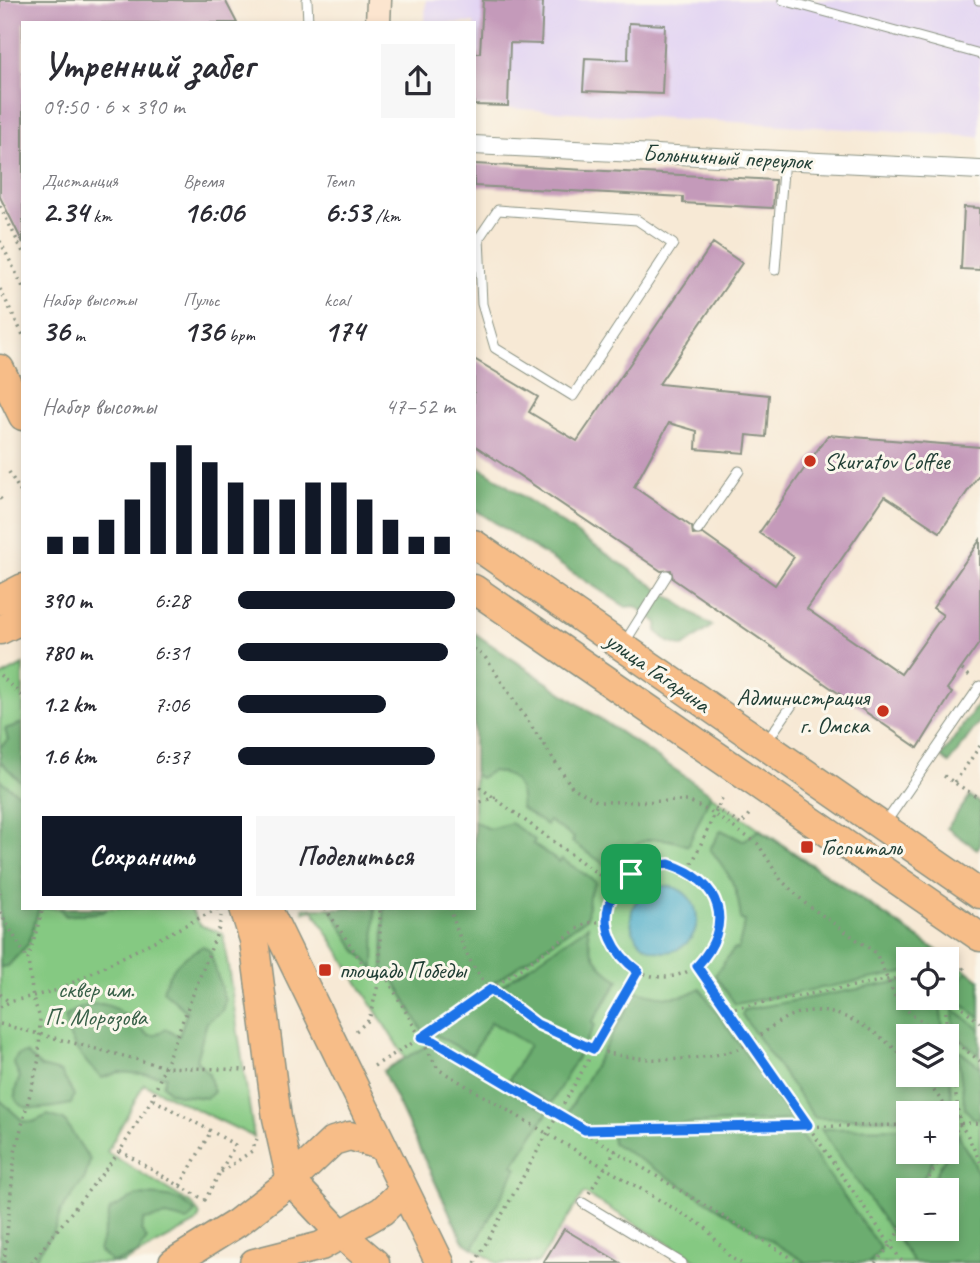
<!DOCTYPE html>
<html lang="ru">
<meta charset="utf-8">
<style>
body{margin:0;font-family:Caveat,sans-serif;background:#f7f7f7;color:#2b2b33;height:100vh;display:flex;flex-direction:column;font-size:26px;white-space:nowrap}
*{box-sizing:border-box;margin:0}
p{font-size:23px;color:#7c7c81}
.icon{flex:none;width:38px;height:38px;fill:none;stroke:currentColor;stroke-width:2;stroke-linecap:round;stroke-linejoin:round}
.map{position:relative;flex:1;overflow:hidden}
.drawer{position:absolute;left:21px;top:21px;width:455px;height:889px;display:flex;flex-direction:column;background:#fff;border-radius:0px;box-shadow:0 4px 10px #0003}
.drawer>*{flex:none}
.tools{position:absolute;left:896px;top:947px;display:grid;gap:14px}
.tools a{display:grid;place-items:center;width:63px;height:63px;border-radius:0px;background:#fff;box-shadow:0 4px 10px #0003;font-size:35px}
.pin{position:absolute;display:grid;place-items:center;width:60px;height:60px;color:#fff;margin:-30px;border-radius:14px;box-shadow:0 4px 10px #0006}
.round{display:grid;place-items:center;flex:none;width:74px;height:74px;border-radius:0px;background:#f7f7f7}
.headline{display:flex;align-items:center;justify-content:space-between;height:119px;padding:0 21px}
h1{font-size:38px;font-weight:800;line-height:52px}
.metrics{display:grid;grid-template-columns:repeat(3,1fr);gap:10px;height:119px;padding:7px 21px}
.metrics div{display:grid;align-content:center}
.metrics b{font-size:30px;font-weight:800}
.metrics small{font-size:19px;font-weight:400}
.metrics p{font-size:19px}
.chart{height:196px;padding:14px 21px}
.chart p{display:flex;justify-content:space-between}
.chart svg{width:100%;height:126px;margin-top:7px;stroke:#111827;stroke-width:6}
.button{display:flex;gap:14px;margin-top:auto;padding:14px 21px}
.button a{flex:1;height:80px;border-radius:0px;background:#111827;color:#fff;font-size:28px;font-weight:800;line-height:80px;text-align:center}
.button a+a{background:#f7f7f7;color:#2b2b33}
ul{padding:0 21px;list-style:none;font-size:23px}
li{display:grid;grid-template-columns:112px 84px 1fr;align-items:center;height:52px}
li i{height:18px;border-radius:9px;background:#111827}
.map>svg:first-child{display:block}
.built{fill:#e2d4f3}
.green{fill:#85c982;stroke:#52835b;stroke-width:2;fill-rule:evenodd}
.forest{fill:#6cad70;stroke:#467552;stroke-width:2}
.water{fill:#49abc8;stroke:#34747e;stroke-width:2}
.building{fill:#c49aba}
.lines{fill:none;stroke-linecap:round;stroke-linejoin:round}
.service-casing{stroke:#8b9384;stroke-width:11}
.minor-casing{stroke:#8b9384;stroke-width:20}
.secondary-casing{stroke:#8b9384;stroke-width:27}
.primary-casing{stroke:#8b9384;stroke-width:31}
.path{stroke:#8b9384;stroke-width:3.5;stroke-dasharray:2 5;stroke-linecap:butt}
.service{stroke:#fff;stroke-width:9}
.minor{stroke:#fff;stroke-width:18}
.secondary{stroke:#fce5cf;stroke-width:24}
.primary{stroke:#f7bd88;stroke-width:28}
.route-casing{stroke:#fff;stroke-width:14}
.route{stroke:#1a73e8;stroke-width:9}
.poi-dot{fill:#c8321e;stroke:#fbf7ec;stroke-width:2.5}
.labels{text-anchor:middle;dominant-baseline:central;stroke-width:6;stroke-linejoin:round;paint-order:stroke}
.street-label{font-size:24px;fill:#1f3d34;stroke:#fbf7ec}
.poi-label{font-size:24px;fill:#1f3d34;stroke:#fbf7ec;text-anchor:start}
.park-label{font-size:24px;fill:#386048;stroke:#fbf7ec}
</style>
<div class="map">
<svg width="980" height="1263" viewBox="0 0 980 1263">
<rect width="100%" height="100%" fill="#fbf7ec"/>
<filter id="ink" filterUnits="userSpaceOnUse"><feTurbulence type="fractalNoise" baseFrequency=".0143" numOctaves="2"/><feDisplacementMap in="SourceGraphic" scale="14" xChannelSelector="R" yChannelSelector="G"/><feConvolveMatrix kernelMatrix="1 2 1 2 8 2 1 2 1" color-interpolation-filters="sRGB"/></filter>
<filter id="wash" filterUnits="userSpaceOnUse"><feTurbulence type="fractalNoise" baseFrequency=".00686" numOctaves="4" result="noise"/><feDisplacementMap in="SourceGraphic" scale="28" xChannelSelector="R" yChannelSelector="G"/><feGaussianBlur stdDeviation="1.57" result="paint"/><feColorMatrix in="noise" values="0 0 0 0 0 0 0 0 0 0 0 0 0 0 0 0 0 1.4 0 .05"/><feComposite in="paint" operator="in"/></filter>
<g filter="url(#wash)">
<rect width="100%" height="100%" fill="#f7e9d5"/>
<polygon class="built" points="426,0 980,0 980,137 474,106 474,23 425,23"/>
<g class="green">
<path d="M474,633L980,980V1263H701L584,1193L538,1263H497L463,1241L383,1071L405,1058L313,910L304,912L303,908H474ZM908,959H947V998H908ZM908,1036H947V1074H908ZM908,1113H947V1152H908ZM908,1190H947V1228H908Z"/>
<polygon points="23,665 23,908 190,908 200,925 223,934 254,1137 144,1084 107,1152 193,1205 200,1215 196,1223 123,1263 0,1263 0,677"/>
</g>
<g class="forest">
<polygon points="474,463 712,626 683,647 669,642 657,632 657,622 635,606 626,607 474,509"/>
<path d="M474,633L711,794L688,846C651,830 636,842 607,866L572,842L574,838L549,821L546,825L521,808C523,787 514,773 492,771L480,778L474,774Z"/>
<polygon points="980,701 980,721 949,763 941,757"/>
<polygon points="23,723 23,784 0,761 0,747 8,740 5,729"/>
<polygon points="0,780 23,797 23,908 39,908 28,944 8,966 0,967"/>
<polygon points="970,796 980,803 980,845 977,849 947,828"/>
<polygon points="474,821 489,829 511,823 535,840 533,844 559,862 562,859 596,882 589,896 587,918 423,1032 395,981 383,971 384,908 474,908"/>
<path d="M721,830L743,841L759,830L959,966L947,978V959H908V972L735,1004L715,975L734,949L738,950L745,921L741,920C738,886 730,875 710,849Z"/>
<polygon points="59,908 108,908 103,912 66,916"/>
<polygon points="330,908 375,908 374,969 356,950"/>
<path d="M588,926C587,951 598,968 619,980L592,1023L595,1025L551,1104L509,1080L529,1045L491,1022L472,1055L432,1033Z"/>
<path d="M203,946L210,951L225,1001L222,1011L207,1022L196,1060L209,1074L214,1092L207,1098L179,1095L169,1092L163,1085L166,1076L119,1072L102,1078C86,1064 65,1039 65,1017C102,990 119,1009 148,1035H156L165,1029L179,1036L187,1012L163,991C169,966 182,958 203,946Z"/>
<path d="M967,971L980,980V1018C959,1003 949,995 967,971Z"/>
<polygon points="908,980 908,998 939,998 944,1036 908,1036 908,1074 947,1074 947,1056 953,1110 947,1116 947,1113 908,1113 908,1119 815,1118 742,1015 744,1010"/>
<path d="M700,988L792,1120L590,1127L567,1114L637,991C661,997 678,1002 700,988Z"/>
<path d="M954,1010L980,1029V1056C962,1042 950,1034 954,1010Z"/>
<polygon points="430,1044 548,1112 513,1165 517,1168 473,1248 463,1241 383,1071"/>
<polygon points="957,1049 980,1067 980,1118 973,1118 965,1108"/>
<path d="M26,1053L41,1067L61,1072L74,1095L71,1104C47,1109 0,1119 20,1077L13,1062L18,1055Z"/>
<polygon points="0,1100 23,1121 33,1122 48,1115 64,1120 90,1160 85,1178 61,1211 55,1229 32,1263 0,1263"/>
<polygon points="908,1128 908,1152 937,1152 917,1190 908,1190 908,1205 893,1234 821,1129"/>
<polygon points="797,1130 881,1249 869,1263 807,1263 613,1143 612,1136 618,1132"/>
<path d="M959,1133C962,1149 974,1157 978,1173C980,1200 980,1233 980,1262L914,1263L899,1241L908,1224V1228H947V1190H927Z"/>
<path d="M137,1195C159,1196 179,1194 195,1212L188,1221L166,1216L144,1220L141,1230L147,1239L137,1254L113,1263L99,1251L110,1210Z"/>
</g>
<circle class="water" cx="664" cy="919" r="33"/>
<g id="blocks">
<g class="building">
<polygon points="0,0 225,0 237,23 23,23 23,243 0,197"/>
<polygon points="483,0 543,2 541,44 510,43 508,106 474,105 474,53 480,53"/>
<polygon points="629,23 665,25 662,94 583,91 585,58 628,60"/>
<polygon points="474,164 775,180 773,208 683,203 683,197 474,186"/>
<polygon points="964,207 980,208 980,270 961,269"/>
<polygon points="713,243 742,263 659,384 769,395 766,437 747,435 745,453 696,449 697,431 669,423 634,487 692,527 693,535 703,534 775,585 794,557 759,533 828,435 980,447 980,473 940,532 885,496 807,609 901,674 943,615 933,608 980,540 980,642 947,689 952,693 918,748 673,579 671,570 661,571 474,445 474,359 538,397 529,412 577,441"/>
<polygon points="564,1229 621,1263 543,1263"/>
</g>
</g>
</g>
<g filter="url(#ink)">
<use href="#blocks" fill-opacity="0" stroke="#8b9384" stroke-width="2"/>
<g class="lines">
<defs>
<g id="service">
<polyline points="307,0 308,23"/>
<polyline points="783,0 980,54"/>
<polyline points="979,0 980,0"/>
<polyline points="474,238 479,238 498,210 637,220 673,244 573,396 495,348 482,304 479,238"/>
<polyline points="775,270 784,159"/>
<polyline points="698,530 739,471"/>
<polyline points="625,642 667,575"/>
<polyline points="767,741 792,705"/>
<polyline points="884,825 980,686"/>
<polyline points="583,1203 682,1263"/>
</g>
<polyline id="minor" points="474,145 980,170"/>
<polyline id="secondary" points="378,23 379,0"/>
<g id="primary">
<polyline points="0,369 23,416"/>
<polyline points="474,544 980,894"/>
<polyline points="474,589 980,937"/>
<polyline points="0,600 23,588"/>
<polyline points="0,630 23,619"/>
<polyline points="244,908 254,940 277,1118 291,1181 341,1234 375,1263"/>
<polyline points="267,908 440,1263"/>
<polyline points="173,1263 237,1223 291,1181 333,1141 350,1136 382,1146"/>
<polyline points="254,1263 321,1246 382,1211 403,1191"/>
</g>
</defs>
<use href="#service" class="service-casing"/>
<use href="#minor" class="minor-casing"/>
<use href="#secondary" class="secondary-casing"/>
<use href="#primary" class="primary-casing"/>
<g class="path">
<polyline points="0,206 23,252"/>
<polyline points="0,241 23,287"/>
<polyline points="0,289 23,335"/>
<polyline points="9,472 23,496"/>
<polyline points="0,498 2,501"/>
<polyline points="474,649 485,657 572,787 598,802 689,801 712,813 758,844 781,880 806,904 876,953 896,999 912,1015 947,1036"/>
<polyline points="962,670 971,677"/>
<polyline points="0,675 23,697"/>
<polyline points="944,776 980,799"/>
<polyline points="955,782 980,746"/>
<polyline points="474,783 617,888"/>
<polyline points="474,804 496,797"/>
<polyline points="715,808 741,825 750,813"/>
<circle cx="663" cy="921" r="56"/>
<polyline points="689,870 724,794"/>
<polyline points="0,893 0,894"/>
<polyline points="325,908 365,967 388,980 438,1069 705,1227 731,1258 741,1263"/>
<path d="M450,908C457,930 464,953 477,972C531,1048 645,1075 732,1051C765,1041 776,1010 817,1011C852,1012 884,1038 908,1061"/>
<polyline points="0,912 28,960"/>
<polyline points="697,966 903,1263"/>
<polyline points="947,992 967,964"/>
<polyline points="0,994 9,1002"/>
<polyline points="947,994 980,1023"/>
<polyline points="946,998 946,1028 960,1124 947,1147"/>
<polyline points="0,1007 9,1002 58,990 219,908"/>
<polyline points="728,1009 908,976"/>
<polyline points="0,1024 166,1067 248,1070"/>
<polyline points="356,1031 369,1020 380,977 380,908"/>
<polyline points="421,1038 434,1041 800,1263"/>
<polyline points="951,1039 980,1061"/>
<polyline points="374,1066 421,1038 586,923 606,921"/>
<polyline points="921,1074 967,1134 980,1162"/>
<polyline points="947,1124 980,1123"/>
<polyline points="587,1130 908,1125"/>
<polyline points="120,1151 180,1186 211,1131 152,1099"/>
<polyline points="221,1172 252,1151 257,1139"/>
<polyline points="180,1186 205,1200 235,1145 211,1131"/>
<polyline points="922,1190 944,1152"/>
<polyline points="589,1193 616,1150"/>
<polyline points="4,1263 15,1152 39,1059 40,1018 33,998 28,960 43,908"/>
<polyline points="31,1263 120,1151 152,1099 219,928 221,916"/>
<polyline points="475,1263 638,971"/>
<polyline points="875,1263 891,1245 908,1214"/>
</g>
<use href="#service" class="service"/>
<use href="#minor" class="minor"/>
<use href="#secondary" class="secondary"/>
<use href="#primary" class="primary"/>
</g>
</g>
<g class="lines" filter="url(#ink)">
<defs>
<path id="route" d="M669,864C722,881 735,925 697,966L808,1125L585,1130L434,1041L421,1038L491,989L537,1024L593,1049L638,971C585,933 603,868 669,864Z"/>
</defs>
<use href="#route" class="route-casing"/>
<use href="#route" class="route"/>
</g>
<g class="poi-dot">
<circle cx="810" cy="461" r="7"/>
<circle cx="883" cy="711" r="7"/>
<rect x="800" y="840" width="14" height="14" rx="3.5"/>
<rect x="318" y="963" width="14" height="14" rx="3.5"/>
</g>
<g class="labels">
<g class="street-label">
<text transform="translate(727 157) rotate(3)">Больничный переулок</text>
<text transform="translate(658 672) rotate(35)">улица Гагарина</text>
</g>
<g class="poi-label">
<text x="824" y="461">Skuratov Coffee</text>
<text x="869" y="697" text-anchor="end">Администрация<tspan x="869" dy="28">г. Омска</tspan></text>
<text x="821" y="847">Госпиталь</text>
<text x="339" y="970">площадь Победы</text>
</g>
<g class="park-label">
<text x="96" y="989">сквер им.<tspan x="96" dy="28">П. Морозова</tspan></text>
</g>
</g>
</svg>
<div class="tools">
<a><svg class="icon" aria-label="locate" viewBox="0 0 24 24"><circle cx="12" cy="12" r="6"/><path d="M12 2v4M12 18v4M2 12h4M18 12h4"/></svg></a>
<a><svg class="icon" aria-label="layers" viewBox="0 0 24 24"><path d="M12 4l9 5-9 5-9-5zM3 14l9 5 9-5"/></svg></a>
<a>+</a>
<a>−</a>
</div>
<div class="pin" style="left:631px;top:874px;background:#1e9e55"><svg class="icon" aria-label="arrive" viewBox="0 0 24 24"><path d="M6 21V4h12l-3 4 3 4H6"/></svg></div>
<section class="drawer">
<div class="headline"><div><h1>Утренний забег</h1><p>09:50 · 6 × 390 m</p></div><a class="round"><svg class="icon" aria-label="share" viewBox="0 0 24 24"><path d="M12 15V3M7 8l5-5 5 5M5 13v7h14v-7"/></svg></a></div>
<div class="metrics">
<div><p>Дистанция</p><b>2.34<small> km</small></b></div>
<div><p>Время</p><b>16:06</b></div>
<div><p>Темп</p><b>6:53<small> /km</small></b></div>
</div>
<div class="metrics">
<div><p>Набор высоты</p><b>36<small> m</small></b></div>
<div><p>Пульс</p><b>136<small> bpm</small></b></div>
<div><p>kcal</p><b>174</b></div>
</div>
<div class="chart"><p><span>Набор высоты</span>47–52 m</p>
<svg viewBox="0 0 160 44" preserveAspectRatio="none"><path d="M5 44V38M15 44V38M25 44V32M35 44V25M45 44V12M55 44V6M65 44V12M75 44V19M85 44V25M95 44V25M105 44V19M115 44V19M125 44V25M135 44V32M145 44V38M155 44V38"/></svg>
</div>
<ul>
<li><b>390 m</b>6:28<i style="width:100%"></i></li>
<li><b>780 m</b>6:31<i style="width:97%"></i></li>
<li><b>1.2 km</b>7:06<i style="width:68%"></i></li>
<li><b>1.6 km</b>6:37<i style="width:91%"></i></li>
</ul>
<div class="button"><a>Сохранить</a><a>Поделиться</a></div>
</section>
</div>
